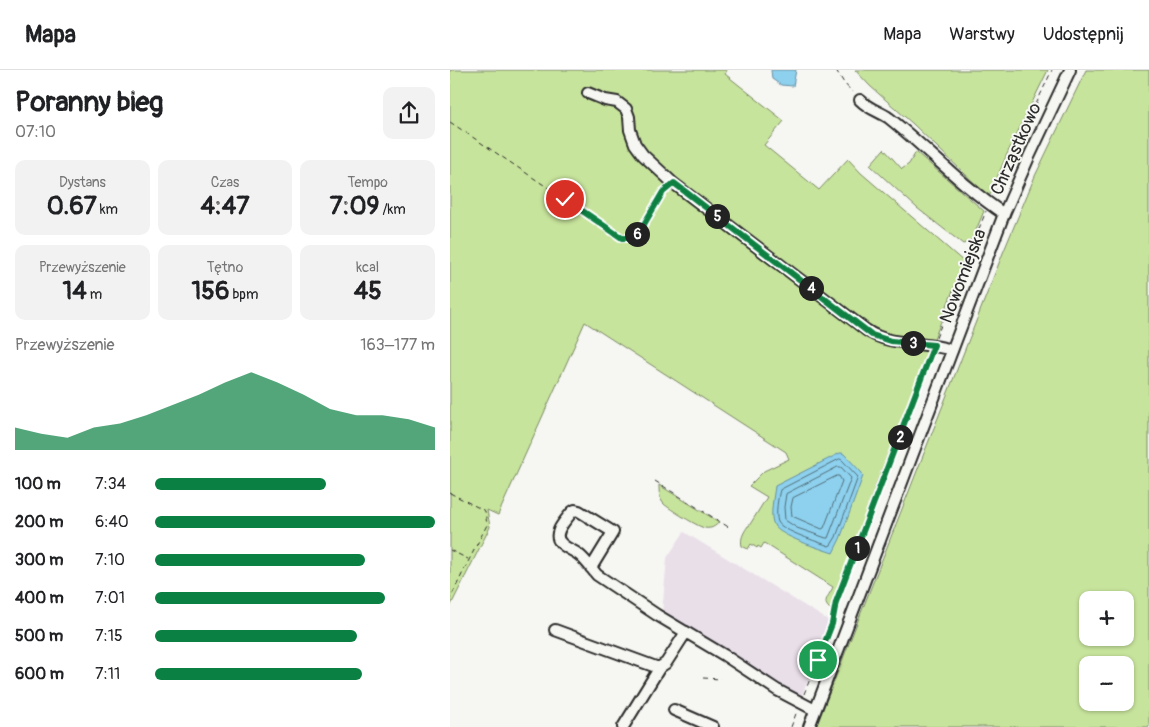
<!DOCTYPE html>
<html lang="pl">
<meta charset="utf-8">
<style>
body{margin:0;font-family:Pangolin,sans-serif;background:#f2f2f2;color:#202124;height:100vh;display:flex;flex-direction:column;font-size:19px;white-space:nowrap}
*{box-sizing:border-box;margin:0}
p{font-size:16px;color:#757577}
.icon{flex:none;width:28px;height:28px;fill:none;stroke:currentColor;stroke-width:2;stroke-linecap:round;stroke-linejoin:round}
.map{position:relative;flex:1;overflow:hidden}
.details{display:flex;flex-direction:column;background:#fff;width:450px}
.details>*{flex:none}
.fabs{position:absolute;left:629px;top:521px;display:grid;gap:10px}
.fabs a{display:grid;place-items:center;width:55px;height:55px;border-radius:10px;background:#fff;box-shadow:0 1px 4px #0004;font-size:25px}
.pin{position:absolute;display:grid;place-items:center;width:42px;height:42px;color:#fff;margin:-21px;border:2px solid #fff;border-radius:50%;box-shadow:0 1px 5px #0007}
.km{position:absolute;width:25px;height:25px;margin:-12px;border-radius:50%;background:#222;color:#fff;font-size:14px;line-height:25px;text-align:center}
.round{display:grid;place-items:center;flex:none;width:52px;height:52px;border-radius:10px;background:#f2f2f2}
.overview{display:flex;align-items:center;justify-content:space-between;height:85px;padding:0 15px}
h1{font-size:28px;font-weight:700;line-height:38px}
.stats{display:grid;grid-template-columns:repeat(3,1fr);gap:8px;height:85px;padding:5px 15px}
.stats div{display:grid;align-content:center;border-radius:10px;background:#f2f2f2;text-align:center}
.stats b{font-size:25px;font-weight:700}
.stats small{font-size:14px;font-weight:400}
.stats p{font-size:14px}
.chart{height:140px;padding:10px 15px}
.chart p{display:flex;justify-content:space-between}
.chart svg{width:100%;height:90px;margin-top:5px;fill:#0b8043;opacity:.7}
ul{padding:0 15px;list-style:none;font-size:16px}
li{display:grid;grid-template-columns:80px 60px 1fr;align-items:center;height:38px}
li i{height:12px;border-radius:6px;background:#0b8043}
header{display:flex;align-items:center;gap:30px;box-sizing:border-box;height:70px;padding:0 25px;background:#fff;border-bottom:1px solid #e0e0e0}
header strong{font-size:24px}
nav{display:flex;gap:28px;margin-inline-start:auto;font-size:18px}
main{display:flex;flex:1;min-height:0}
.map>svg:first-child{display:block}
.built{fill:#e9dfe9}
.green{fill:#c7e49c;stroke:#798864;fill-rule:evenodd}
.water{fill:#8dd1ee;stroke:#668fa0}
.lines{fill:none;stroke-linecap:round;stroke-linejoin:round}
.shore{stroke:#526d79;stroke-width:1}
.minor-casing{stroke:#2b2b2b;stroke-width:14}
.path{stroke:#2b2b2b;stroke-width:1;stroke-dasharray:5 4;stroke-linecap:butt}
.minor{stroke:#f6f6f2;stroke-width:10}
.route-casing{stroke:#fff;stroke-width:10}
.route{stroke:#0b8043;stroke-width:6}
.labels{text-anchor:middle;dominant-baseline:central;stroke-width:4;stroke-linejoin:round;paint-order:stroke}
.street-label{font-size:18px;fill:#2b2b2b;stroke:#f6f6f2}
</style>
<header>
<strong>Mapa</strong>
<nav><a>Mapa</a><a>Warstwy</a><a>Udostępnij</a></nav>
</header>
<main>
<section class="details">
<div class="overview"><div><h1>Poranny bieg</h1><p>07:10</p></div><a class="round"><svg class="icon" aria-label="share" viewBox="0 0 24 24"><path d="M12 15V3M7 8l5-5 5 5M5 13v7h14v-7"/></svg></a></div>
<div class="stats">
<div><p>Dystans</p><b>0.67<small> km</small></b></div>
<div><p>Czas</p><b>4:47</b></div>
<div><p>Tempo</p><b>7:09<small> /km</small></b></div>
</div>
<div class="stats">
<div><p>Przewyższenie</p><b>14<small> m</small></b></div>
<div><p>Tętno</p><b>156<small> bpm</small></b></div>
<div><p>kcal</p><b>45</b></div>
</div>
<div class="chart"><p><span>Przewyższenie</span>163–177 m</p>
<svg viewBox="0 0 160 44" preserveAspectRatio="none"><path d="M0 44V33L10 36L20 38L30 33L40 31L50 27L60 22L70 17L80 11L90 6L100 11L110 17L120 24L130 27L140 27L150 29L160 33V44z"/></svg>
</div>
<ul>
<li><b>100 m</b>7:34<i style="width:61%"></i></li>
<li><b>200 m</b>6:40<i style="width:100%"></i></li>
<li><b>300 m</b>7:10<i style="width:75%"></i></li>
<li><b>400 m</b>7:01<i style="width:82%"></i></li>
<li><b>500 m</b>7:15<i style="width:72%"></i></li>
<li><b>600 m</b>7:11<i style="width:74%"></i></li>
</ul>
</section>
<div class="map">
<svg width="699" height="657" viewBox="0 0 699 657">
<rect width="100%" height="100%" fill="#f6f6f2"/>
<filter id="ink" filterUnits="userSpaceOnUse"><feTurbulence type="fractalNoise" baseFrequency=".02" numOctaves="2"/><feDisplacementMap in="SourceGraphic" scale="10" xChannelSelector="R" yChannelSelector="G"/><feConvolveMatrix kernelMatrix="1 2 1 2 8 2 1 2 1" color-interpolation-filters="sRGB"/></filter>
<g filter="url(#ink)">
<polygon class="built" points="234,462 381,552 350,630 212,544 217,488"/>
<g class="green">
<path d="M0,0H277L275,4L334,51L314,75L369,120L398,89L411,103L514,192L459,334L426,415L383,541C370,533 378,528 383,517L314,473L311,478L308,476L307,478L301,474L298,479L292,476C290,468 294,462 298,456H299L317,427L299,416L314,401L339,389L336,382L135,252L48,445L37,440L40,457L0,537Z"/>
<polygon points="405,0 598,0 557,84 539,127 463,54 420,16"/>
<path d="M636,0H699V657H366L553,183L585,106ZM638,530H675V568H638ZM638,595H675V632H638Z"/>
<polygon points="434,79 452,99 459,94 466,82 534,141 522,170 513,174 467,138 420,95"/>
<path d="M209,415L269,452C265,457 261,459 255,458C250,458 218,438 214,434C209,429 209,421 209,415Z"/>
</g>
<g class="water">
<polygon points="321,0 346,0 343,16 331,15 322,9"/>
<path d="M390,383H392L394,384L412,403L413,406L390,469L383,483C371,479 329,466 324,455C319,446 324,426 325,416Z"/>
</g>
<g class="lines">
<g class="shore">
<path d="M390,389L392,390L408,407L386,467L381,475L379,476C369,472 332,461 328,452C325,444 328,427 330,420Z"/>
<polygon points="388,397 391,397 401,408 378,468 376,468 347,458 335,450 334,437 336,424"/>
<polygon points="387,406 389,406 392,411 374,458 372,459 342,446 341,437 343,428"/>
</g>
<defs>
<g id="minor">
<path d="M138,23L155,30L167,32L176,39L179,47L180,60L185,74L193,85L223,113L416,260C440,277 474,271 502,280"/>
<path d="M410,30C420,40 429,41 439,48C478,79 512,116 554,144"/>
<path d="M141,498L163,462L129,441L125,440L122,442C116,450 101,464 111,473C115,478 123,480 128,484C135,489 141,498 147,505L207,545L274,585L327,620L365,640"/>
<polyline points="105,560 206,597 210,597 216,593 236,562"/>
<polyline points="224,640 263,657"/>
<polyline points="173,657 210,597"/>
<polyline points="359,657 554,144 579,87 620,0"/>
</g>
</defs>
<use href="#minor" class="minor-casing"/>
<g class="path">
<polyline points="386,0 394,13 403,23"/>
<polyline points="0,52 173,168 182,168 190,161 213,121 215,120"/>
<polyline points="544,124 602,0"/>
<polyline points="486,268 536,141"/>
<polyline points="205,411 280,458"/>
<polyline points="0,423 35,441 37,455 19,490 0,529"/>
<polyline points="0,480 18,489"/>
<polyline points="253,608 271,609"/>
<polyline points="354,624 382,554 387,532 480,286"/>
<polyline points="341,657 347,641"/>
</g>
<use href="#minor" class="minor"/>
</g>
</g>
<g class="lines" filter="url(#ink)">
<defs>
<polyline id="route" points="115,129 172,168 182,168 190,161 213,122 224,113 422,265 441,271 484,275 386,532 382,554 368,590"/>
</defs>
<use href="#route" class="route-casing"/>
<use href="#route" class="route"/>
</g>
<g class="labels">
<g class="street-label">
<text transform="translate(566 79) rotate(-66)">Chrząstkowo</text>
<text transform="translate(513 206) rotate(-69)">Nowomiejska</text>
</g>
</g>
</svg>
<div class="fabs">
<a>+</a>
<a>−</a>
</div>
<div class="pin" style="left:368px;top:590px;background:#1e9e55"><svg class="icon" aria-label="arrive" viewBox="0 0 24 24"><path d="M6 21V4h12l-3 4 3 4H6"/></svg></div>
<div class="pin" style="left:115px;top:129px;background:#d93025"><svg class="icon" aria-label="check" viewBox="0 0 24 24"><path d="M5 12l5 5 9-10"/></svg></div>
<b class="km" style="left:407px;top:478px">1</b>
<b class="km" style="left:450px;top:367px">2</b>
<b class="km" style="left:463px;top:273px">3</b>
<b class="km" style="left:361px;top:218px">4</b>
<b class="km" style="left:267px;top:146px">5</b>
<b class="km" style="left:187px;top:164px">6</b>
</div>
</main>
